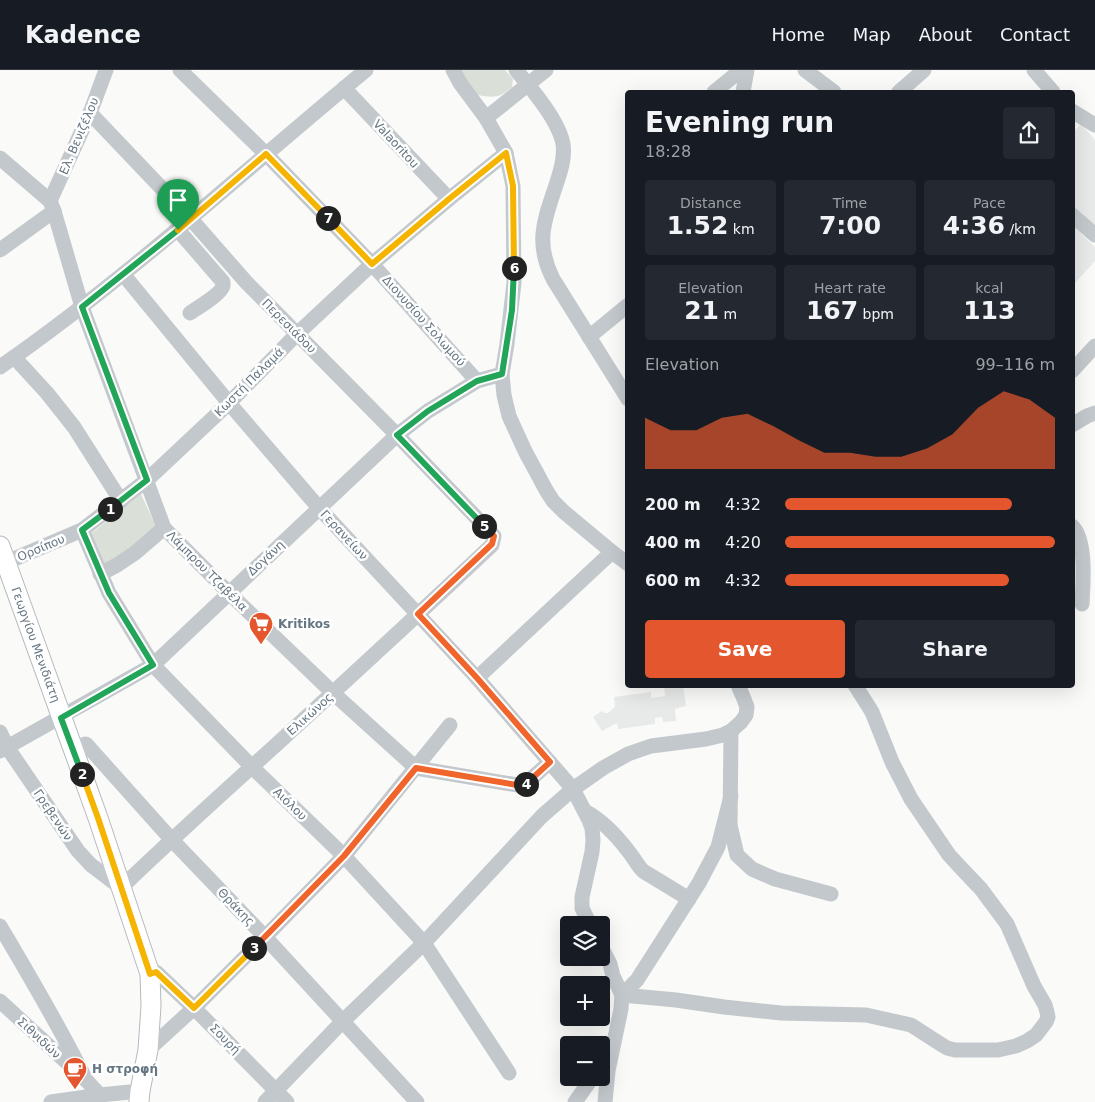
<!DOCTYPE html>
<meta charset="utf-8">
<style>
body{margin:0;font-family:"DejaVu Sans",sans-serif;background:#242831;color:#f1f3f6;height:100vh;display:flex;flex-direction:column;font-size:19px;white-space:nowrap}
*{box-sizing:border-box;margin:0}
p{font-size:16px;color:#9ea1a6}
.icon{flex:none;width:28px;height:28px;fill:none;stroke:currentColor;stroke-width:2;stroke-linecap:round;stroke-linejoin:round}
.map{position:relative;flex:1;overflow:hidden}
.side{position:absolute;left:625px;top:20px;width:450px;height:598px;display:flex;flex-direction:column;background:#171b24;border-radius:5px;box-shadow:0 5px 20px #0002}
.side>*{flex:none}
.fabs{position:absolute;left:560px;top:846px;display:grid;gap:10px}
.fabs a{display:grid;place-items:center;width:50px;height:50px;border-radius:5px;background:#171b24;box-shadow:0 5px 20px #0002;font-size:25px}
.pin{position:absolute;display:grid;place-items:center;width:42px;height:42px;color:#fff;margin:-51px -21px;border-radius:50% 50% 50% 0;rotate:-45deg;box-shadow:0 0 5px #0007}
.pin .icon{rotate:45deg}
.km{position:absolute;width:25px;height:25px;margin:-12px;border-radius:50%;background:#222;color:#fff;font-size:14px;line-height:25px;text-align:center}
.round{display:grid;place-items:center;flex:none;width:52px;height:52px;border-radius:5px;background:#242831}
.overview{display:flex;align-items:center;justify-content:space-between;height:85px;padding:0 20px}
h1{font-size:28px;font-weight:700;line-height:38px}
.figures{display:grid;grid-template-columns:repeat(3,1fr);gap:8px;height:85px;padding:5px 20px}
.figures div{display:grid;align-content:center;border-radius:5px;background:#242831;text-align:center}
.figures b{font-size:25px;font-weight:700}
.figures small{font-size:14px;font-weight:400}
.figures p{font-size:14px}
.chart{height:140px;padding:10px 20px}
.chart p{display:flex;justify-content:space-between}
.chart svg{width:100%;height:90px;margin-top:5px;fill:#e4572e;opacity:.7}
.primary-button{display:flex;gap:10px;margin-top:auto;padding:10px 20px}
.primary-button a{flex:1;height:58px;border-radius:5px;background:#e4572e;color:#fff;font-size:20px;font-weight:700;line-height:58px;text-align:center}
.primary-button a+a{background:#242831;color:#f1f3f6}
ul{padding:0 20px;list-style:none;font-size:16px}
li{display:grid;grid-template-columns:80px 60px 1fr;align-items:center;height:38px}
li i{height:12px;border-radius:6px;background:#e4572e}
header{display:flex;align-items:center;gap:30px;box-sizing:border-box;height:70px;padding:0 25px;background:#171b24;border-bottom:1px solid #363941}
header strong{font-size:24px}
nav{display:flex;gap:28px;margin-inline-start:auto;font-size:18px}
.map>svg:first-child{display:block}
.built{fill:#e8e9e9}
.green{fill:#dadfd7}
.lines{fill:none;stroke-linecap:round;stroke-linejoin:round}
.major-casing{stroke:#b5babe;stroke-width:21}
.minor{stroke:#c3c8cc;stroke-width:15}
.major{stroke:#fff;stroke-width:19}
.split-1-casing{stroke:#fff;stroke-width:10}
.split-2-casing{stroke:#fff;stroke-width:10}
.split-3-casing{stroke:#fff;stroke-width:10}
.split-4-casing{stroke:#fff;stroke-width:10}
.split-5-casing{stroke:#fff;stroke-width:10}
.split-6-casing{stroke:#fff;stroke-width:10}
.split-7-casing{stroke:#fff;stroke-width:10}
.split-8-casing{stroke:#fff;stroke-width:10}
.split-1{stroke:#22a559;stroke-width:6}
.split-2{stroke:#22a559;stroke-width:6}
.split-3{stroke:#f5b400;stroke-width:6}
.split-4{stroke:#f0652b;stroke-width:6}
.split-5{stroke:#f0652b;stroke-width:6}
.split-6{stroke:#22a559;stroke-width:6}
.split-7{stroke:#f5b400;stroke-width:6}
.split-8{stroke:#f5b400;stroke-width:6}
.labels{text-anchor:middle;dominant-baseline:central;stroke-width:5;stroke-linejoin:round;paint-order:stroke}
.street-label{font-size:12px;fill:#657683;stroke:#fff}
.poi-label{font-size:12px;font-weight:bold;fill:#657683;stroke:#fff;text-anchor:start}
</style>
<header>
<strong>Kadence</strong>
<nav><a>Home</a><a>Map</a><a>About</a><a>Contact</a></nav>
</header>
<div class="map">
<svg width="1095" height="1032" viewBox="0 0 1095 1032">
<rect width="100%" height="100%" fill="#fafaf8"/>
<g class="built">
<polygon points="1081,54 1095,70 1095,160 1073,139 1072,64"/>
<polygon points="1073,156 1095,177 1095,191 1073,215"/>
<polygon points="664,615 683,615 686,636 675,639 676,651 663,652 662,647 655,648 655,654 618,659 617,653 602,661 593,647 602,641 605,643 608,643 615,637 614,627 651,622 651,628 665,626"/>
</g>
<g class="green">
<path d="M458,0H505L513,9L512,17C500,28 493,28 478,25Z"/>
<polygon points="141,424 156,457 132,478 101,496 89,465"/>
</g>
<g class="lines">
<defs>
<g id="major">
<path id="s1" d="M0,476L98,748L150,904L151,936L148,980L140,1021L139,1032"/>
</g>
</defs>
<use href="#major" class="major-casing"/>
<g class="minor">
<polyline points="180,0 266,84 372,194 477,311"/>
<polyline points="453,0 460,13 486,48 506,83 513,116 514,213 507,274 502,304 504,325 509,346 525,381 546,420 553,431 564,442 612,482 628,494"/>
<path d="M516,0C531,18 559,51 563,74C565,87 561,100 557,112C545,149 534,171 553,209L628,329"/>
<polyline points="805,0 834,22"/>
<polyline points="1034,0 1053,22"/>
<polyline points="344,18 449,129"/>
<polyline points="714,22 741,0"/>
<polyline points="743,22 747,0"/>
<polyline points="899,22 924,0"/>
<polyline points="1072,41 1095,55"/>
<polyline points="486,48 546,0"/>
<polyline points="0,88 50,131 54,141 82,237 164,458 229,523 333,623 416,698"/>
<polyline points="50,131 90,43 106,0"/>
<polyline points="1072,145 1095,165"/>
<path d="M178,160L223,212C223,213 223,214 223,216C221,224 197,238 190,243"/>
<polyline points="0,180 54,141"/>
<polyline points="123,204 229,333 319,438 477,608 573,719 589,750 592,758 593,770 592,782 582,827 582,838 590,855"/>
<polyline points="589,267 628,235"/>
<polyline points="14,287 47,323 74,357 121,431"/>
<path d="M0,297C129,207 245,100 366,0"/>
<polyline points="1072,301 1095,276"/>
<polyline points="1072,355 1087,346 1095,343"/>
<path d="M1072,456C1087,470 1083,515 1082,534"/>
<polyline points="82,460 109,523 153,595 252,697 344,786 424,873 509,1003"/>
<polyline points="0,495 82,460 147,410 229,333 297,264 372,194 449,129 506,83"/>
<polyline points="100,504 117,495 135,483 164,458"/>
<polyline points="477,608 612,482"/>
<polyline points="731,661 730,755 737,785 752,799 775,809 831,824"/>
<path d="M0,662L7,677L78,781L91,795L120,817L126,813C175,766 226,720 277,674C349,608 421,542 492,475L494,466L397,365L246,212L190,148L90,43"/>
<polyline points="73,678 86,674 171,769 265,867 417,1032"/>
<polyline points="0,681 153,595 397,365 428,341 477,311 502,304"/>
<polyline points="416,698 523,716 550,692"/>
<path d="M585,741C603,751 617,766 629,782C634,788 637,795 643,801L689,829"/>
<path d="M0,856C30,907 60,957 86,1010"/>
<polyline points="601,876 610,894 613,906 622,925 621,939 608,1001 605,1032"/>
<polyline points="150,904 156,902 194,938 287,1032"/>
<polyline points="622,925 676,930 724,937 781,943 866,945 911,955 939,973 947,978 955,980 998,980 1016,976 1027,971 1036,965 1046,952 1048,947 1047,942 1045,935 1034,916 1007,854 981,819 962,799 949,785 911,729 892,692 872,642 855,615"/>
<polyline points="622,925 637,910 699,813 718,777 731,726"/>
<polyline points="0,931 86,1010 100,1025"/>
<polyline points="148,980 194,938 265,867 344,786 450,655"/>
<polyline points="51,1032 100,1025 140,1021"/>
<polyline points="265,1032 342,952 424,873 542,746 573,719 603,698 628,684 651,676 706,669 723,665 731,661 741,652 746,645 747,637 744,629 738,615"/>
<polyline points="575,1032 592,1008"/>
</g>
<use href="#major" class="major"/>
</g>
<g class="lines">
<defs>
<polyline id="split-1" points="110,439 147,410 82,237 178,160"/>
<polyline id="split-2" points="82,704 61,648 153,595 109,523 82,460 110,439"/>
<polyline id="split-3" points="82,704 98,748 150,904 156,902 194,938 254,878"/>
<polyline id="split-4" points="254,878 344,786 416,698 523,716 526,714"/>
<polyline id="split-5" points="484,456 494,466 492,474 418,544 477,608 550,692 526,714"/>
<polyline id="split-6" points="484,456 397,365 428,341 477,311 502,304 512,240 514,198"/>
<polyline id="split-7" points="328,148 372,194 449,129 506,83 513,116 514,198"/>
<polyline id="split-8" points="178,160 266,84 328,148"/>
</defs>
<use href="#split-1" class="split-1-casing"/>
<use href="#split-2" class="split-2-casing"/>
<use href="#split-3" class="split-3-casing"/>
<use href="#split-4" class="split-4-casing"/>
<use href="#split-5" class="split-5-casing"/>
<use href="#split-6" class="split-6-casing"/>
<use href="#split-7" class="split-7-casing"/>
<use href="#split-8" class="split-8-casing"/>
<use href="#split-1" class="split-1"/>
<use href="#split-2" class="split-2"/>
<use href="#split-3" class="split-3"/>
<use href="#split-4" class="split-4"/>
<use href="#split-5" class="split-5"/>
<use href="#split-6" class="split-6"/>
<use href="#split-7" class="split-7"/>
<use href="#split-8" class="split-8"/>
</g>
<defs>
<symbol id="supermarket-pin" viewBox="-11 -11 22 30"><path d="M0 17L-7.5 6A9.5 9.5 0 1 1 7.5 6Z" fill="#e4572e" stroke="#fff"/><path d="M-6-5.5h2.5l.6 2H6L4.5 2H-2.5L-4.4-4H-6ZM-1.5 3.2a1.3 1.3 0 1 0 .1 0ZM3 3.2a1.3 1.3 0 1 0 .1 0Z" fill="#fff"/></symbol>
<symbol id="cafe-pin" viewBox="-11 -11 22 30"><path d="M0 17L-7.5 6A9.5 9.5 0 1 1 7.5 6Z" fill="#e4572e" stroke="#fff"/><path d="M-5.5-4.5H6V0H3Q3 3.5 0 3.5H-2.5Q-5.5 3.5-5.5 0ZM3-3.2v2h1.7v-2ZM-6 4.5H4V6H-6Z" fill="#fff"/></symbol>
</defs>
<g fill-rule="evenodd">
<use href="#supermarket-pin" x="247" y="540" width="28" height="38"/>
<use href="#cafe-pin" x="61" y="985" width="28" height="38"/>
</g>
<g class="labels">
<g class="street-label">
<text transform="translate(79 66) rotate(-67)">Ελ. Βενιζέλου</text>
<text transform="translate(396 74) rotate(47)">Valaoritou</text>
<text transform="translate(424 251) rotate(48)">Διονυσίου Σολωμού</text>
<text transform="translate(289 256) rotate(45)">Περεσιάδου</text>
<text transform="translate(249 312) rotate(-45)">Κωστή Παλαμά</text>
<text transform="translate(344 465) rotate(47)">Γερανείων</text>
<text transform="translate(41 478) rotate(-23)">Ορσίπου</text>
<text transform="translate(266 488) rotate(-43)">Δογάνη</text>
<text transform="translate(207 501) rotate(45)">Λάμπρου Τζαβέλα</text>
<text stroke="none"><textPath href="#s1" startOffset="105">Γεωργίου Μενιδιάτη</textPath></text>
<text transform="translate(310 644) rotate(-42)">Ελικώνος</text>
<text transform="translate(290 734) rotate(44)">Αιόλου</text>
<text transform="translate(53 745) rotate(56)">Γρεβενών</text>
<text transform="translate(236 837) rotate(46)">Θράκης</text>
<text transform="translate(39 968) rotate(43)">Σιθνιδών</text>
<text transform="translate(225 969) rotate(45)">Σουρή</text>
</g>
<g class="poi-label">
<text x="278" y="554">Kritikos</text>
<text x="92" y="999">Η στροφή</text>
</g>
</g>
</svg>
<div class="fabs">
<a><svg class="icon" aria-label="layers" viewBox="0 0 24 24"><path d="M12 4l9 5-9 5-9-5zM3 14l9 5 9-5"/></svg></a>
<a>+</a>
<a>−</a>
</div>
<div class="pin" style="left:178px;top:160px;background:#1e9e55"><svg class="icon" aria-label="arrive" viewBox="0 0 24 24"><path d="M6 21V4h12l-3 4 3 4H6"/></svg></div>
<b class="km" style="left:110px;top:439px">1</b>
<b class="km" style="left:82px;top:704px">2</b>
<b class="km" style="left:254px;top:878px">3</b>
<b class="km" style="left:526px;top:714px">4</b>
<b class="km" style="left:484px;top:456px">5</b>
<b class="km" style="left:514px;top:198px">6</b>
<b class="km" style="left:328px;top:148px">7</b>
<section class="side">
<div class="overview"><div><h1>Evening run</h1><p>18:28</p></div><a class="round"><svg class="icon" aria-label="share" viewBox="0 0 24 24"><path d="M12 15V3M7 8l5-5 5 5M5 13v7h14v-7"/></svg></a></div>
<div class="figures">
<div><p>Distance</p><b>1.52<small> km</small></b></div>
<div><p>Time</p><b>7:00</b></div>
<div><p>Pace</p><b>4:36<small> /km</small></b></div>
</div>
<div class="figures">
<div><p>Elevation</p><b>21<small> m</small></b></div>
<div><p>Heart rate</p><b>167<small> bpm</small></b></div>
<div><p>kcal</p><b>113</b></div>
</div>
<div class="chart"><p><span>Elevation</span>99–116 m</p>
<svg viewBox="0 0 160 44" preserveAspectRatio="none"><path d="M0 44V19L10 25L20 25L30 19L40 17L50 23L60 30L70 36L80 36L90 38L100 38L110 34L120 27L130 14L140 6L150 10L160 19V44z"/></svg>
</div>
<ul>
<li><b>200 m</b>4:32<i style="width:84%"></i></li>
<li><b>400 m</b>4:20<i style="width:100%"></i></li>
<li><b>600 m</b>4:32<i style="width:83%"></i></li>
</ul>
<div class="primary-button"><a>Save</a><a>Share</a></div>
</section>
</div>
